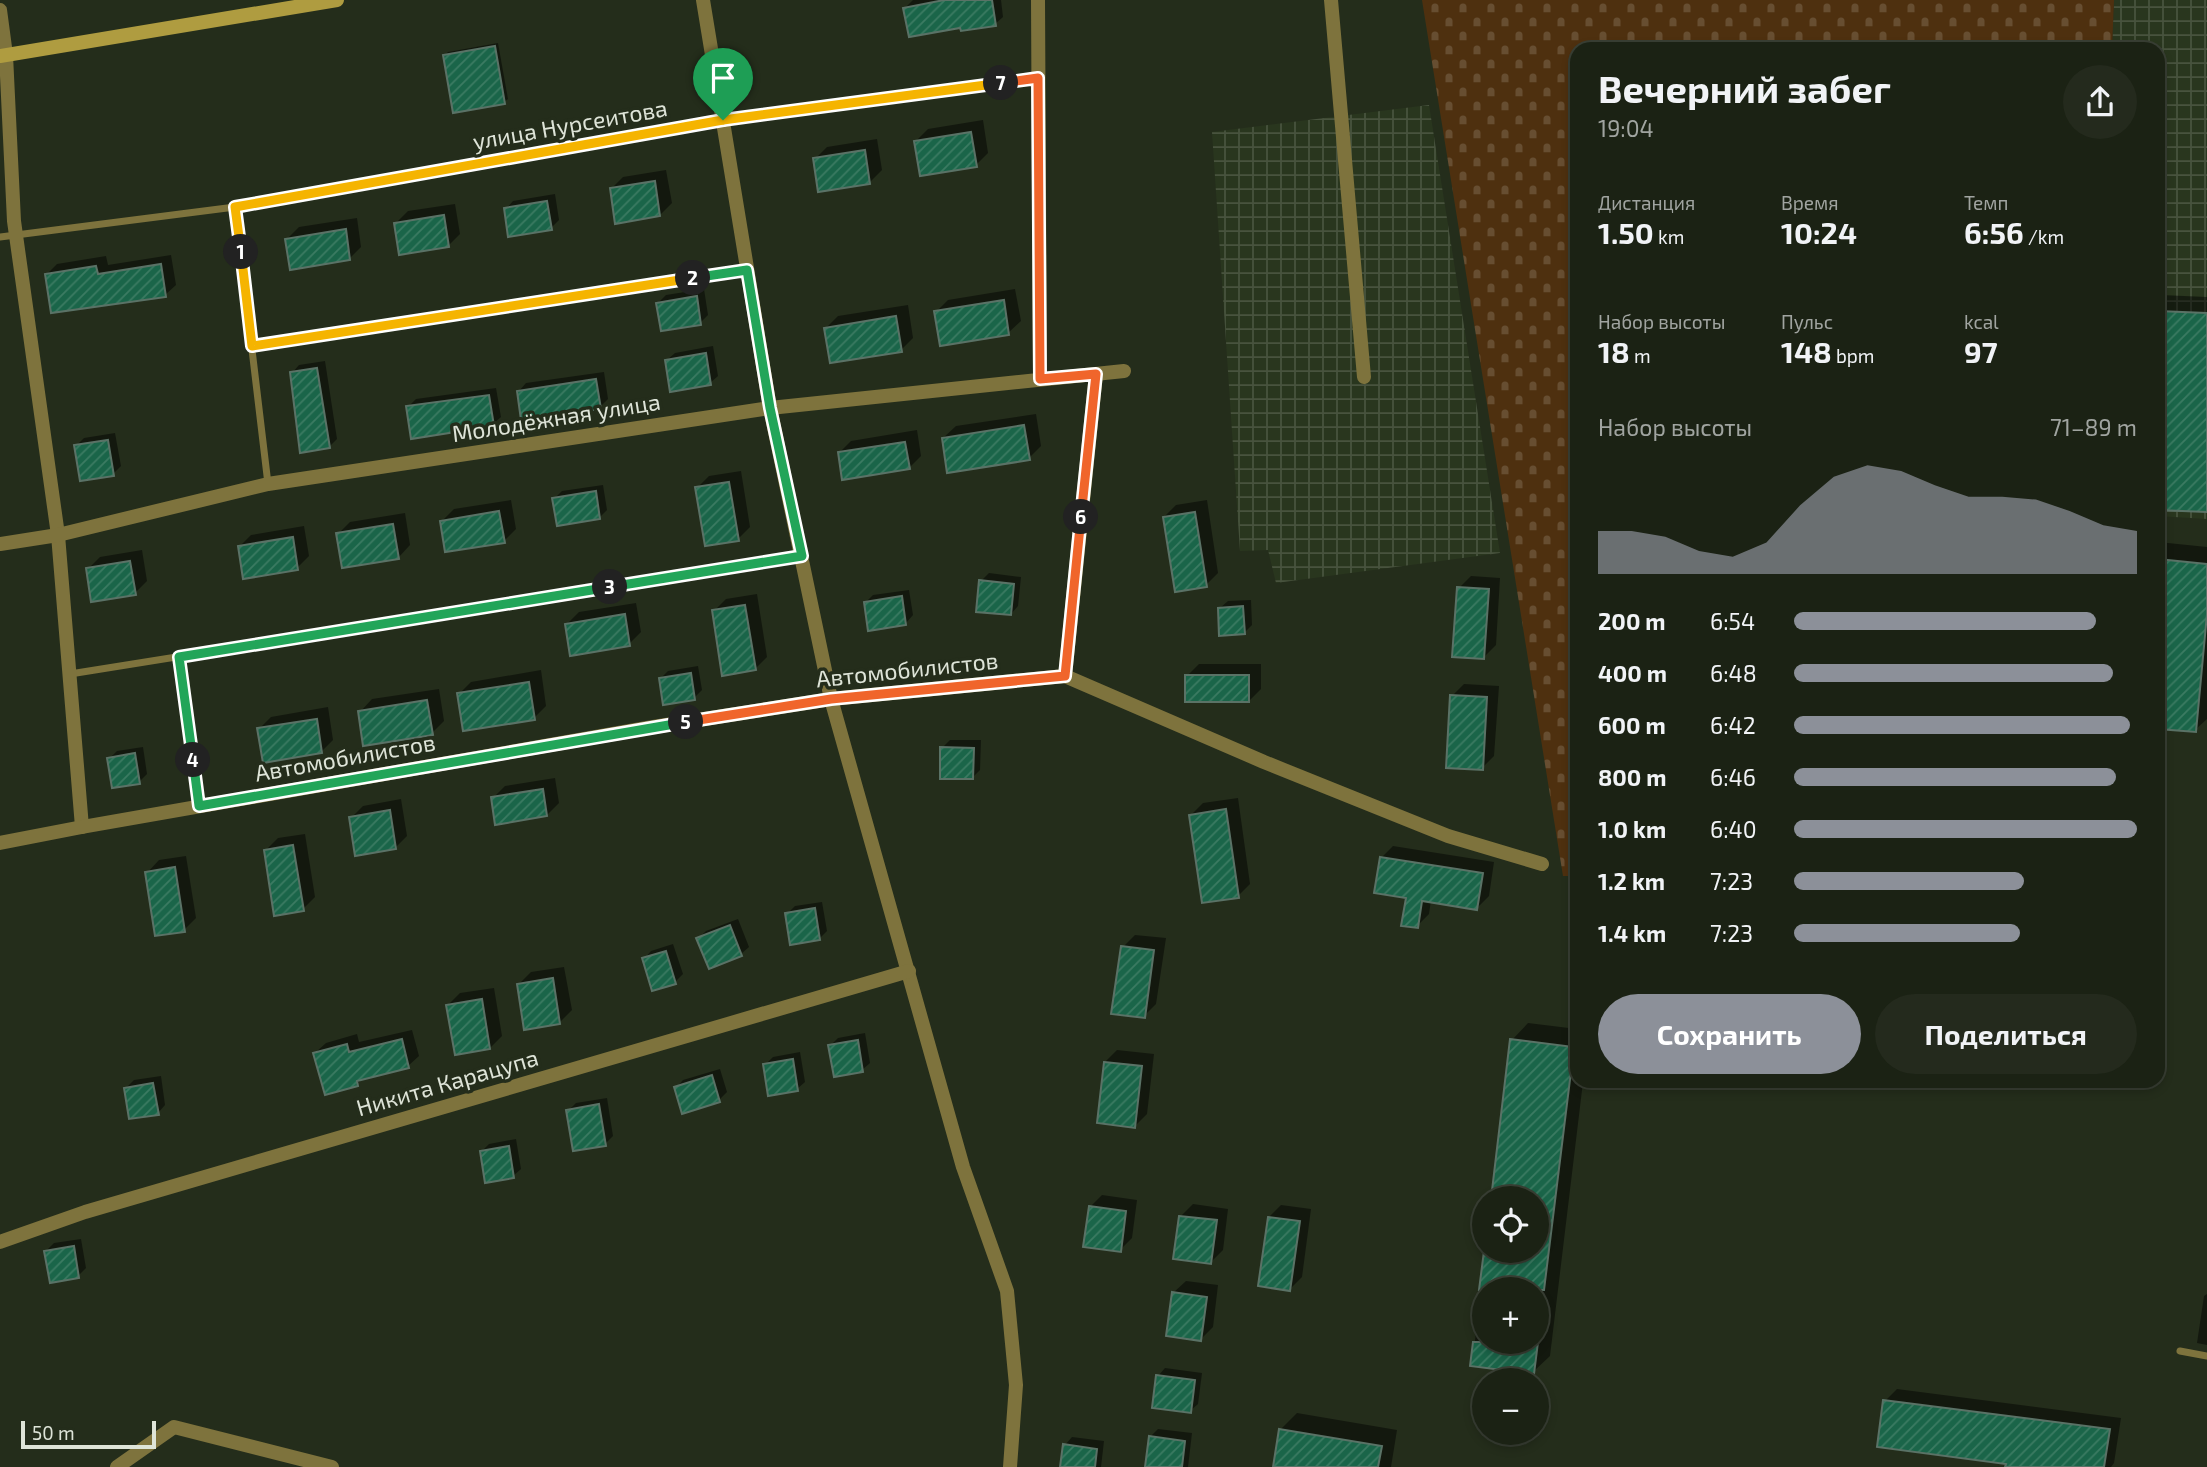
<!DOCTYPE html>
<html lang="ru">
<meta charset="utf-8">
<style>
body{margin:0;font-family:"Exo 2",sans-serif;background:#242a1d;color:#f1f3f6;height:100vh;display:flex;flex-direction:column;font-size:26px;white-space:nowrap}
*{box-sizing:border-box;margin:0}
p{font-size:23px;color:#a0a4a0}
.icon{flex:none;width:38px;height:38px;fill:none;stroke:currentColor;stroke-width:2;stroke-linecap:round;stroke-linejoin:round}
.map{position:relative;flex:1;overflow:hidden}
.details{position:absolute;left:1570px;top:42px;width:595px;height:1046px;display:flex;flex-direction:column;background:#1b2214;border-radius:21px;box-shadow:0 4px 10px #0003,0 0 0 2px #393f34}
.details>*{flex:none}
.buttons{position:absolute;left:1472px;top:1186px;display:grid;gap:14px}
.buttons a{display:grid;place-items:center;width:77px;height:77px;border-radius:50%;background:#1b2214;box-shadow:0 4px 10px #0003,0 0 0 2px #393f34;font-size:35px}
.scale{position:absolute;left:21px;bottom:18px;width:135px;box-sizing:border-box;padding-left:7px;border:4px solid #dee4d8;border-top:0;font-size:19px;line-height:24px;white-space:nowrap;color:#dee4d8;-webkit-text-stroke:5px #242d1b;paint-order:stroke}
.pin{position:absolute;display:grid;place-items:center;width:60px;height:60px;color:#fff;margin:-72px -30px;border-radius:50% 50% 50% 0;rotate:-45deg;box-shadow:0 0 7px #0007}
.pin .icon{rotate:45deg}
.km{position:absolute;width:35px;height:35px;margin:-18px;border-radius:50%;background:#222;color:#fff;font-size:19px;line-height:35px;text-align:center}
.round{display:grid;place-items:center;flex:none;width:74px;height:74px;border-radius:37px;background:#242a1d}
.summary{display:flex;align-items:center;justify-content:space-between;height:119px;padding:0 28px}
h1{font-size:38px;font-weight:700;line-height:52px}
.metrics{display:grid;grid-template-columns:repeat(3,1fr);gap:10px;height:119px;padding:7px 28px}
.metrics div{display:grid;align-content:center}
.metrics b{font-size:30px;font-weight:700}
.metrics small{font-size:19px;font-weight:400}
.metrics p{font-size:19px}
.chart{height:196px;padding:14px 28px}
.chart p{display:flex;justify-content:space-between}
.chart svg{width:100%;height:126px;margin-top:7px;fill:#8c9099;opacity:.7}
.cta{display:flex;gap:14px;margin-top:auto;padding:14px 28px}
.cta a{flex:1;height:80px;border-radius:42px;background:#8c9099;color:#fff;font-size:28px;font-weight:700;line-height:80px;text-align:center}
.cta a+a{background:#242a1d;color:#f1f3f6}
ul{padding:0 28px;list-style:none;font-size:23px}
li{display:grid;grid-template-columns:112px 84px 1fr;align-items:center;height:52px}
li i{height:18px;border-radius:9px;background:#8c9099}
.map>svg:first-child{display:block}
.industrial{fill:url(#industrial-grid)}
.cemetery{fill:url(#cemetery-stones)}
.shadow{fill:#0007;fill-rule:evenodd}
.building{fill:url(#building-hatch);stroke:#5a7266;stroke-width:2}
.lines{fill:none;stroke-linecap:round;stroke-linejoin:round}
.service{stroke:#7e733d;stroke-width:7}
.minor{stroke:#7e733d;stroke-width:14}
.secondary{stroke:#af9c40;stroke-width:14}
.split-1-casing{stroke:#fff;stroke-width:14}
.split-2-casing{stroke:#fff;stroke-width:14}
.split-3-casing{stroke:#fff;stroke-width:14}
.split-4-casing{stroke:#fff;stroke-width:14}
.split-5-casing{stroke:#fff;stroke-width:14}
.split-6-casing{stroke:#fff;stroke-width:14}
.split-7-casing{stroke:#fff;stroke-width:14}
.split-8-casing{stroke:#fff;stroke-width:14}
.split-1{stroke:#f5b400;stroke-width:9}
.split-2{stroke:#f5b400;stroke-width:9}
.split-3{stroke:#22a559;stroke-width:9}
.split-4{stroke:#22a559;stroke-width:9}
.split-5{stroke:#22a559;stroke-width:9}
.split-6{stroke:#f0652b;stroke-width:9}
.split-7{stroke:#f0652b;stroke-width:9}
.split-8{stroke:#f5b400;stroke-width:9}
.labels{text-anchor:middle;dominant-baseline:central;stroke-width:7;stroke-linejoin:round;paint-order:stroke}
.street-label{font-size:23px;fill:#dee4d8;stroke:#242d1b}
</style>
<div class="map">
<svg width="2207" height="1467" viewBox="0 0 2207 1467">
<defs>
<pattern id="industrial-grid" width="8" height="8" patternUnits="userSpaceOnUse" patternTransform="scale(1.75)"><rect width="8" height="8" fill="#29361e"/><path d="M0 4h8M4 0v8" fill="none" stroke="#48533e"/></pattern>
<pattern id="cemetery-stones" width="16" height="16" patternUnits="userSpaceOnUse" patternTransform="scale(1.75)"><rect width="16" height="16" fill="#4e300f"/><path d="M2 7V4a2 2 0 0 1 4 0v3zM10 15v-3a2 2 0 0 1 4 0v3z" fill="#674e31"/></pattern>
<pattern id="building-hatch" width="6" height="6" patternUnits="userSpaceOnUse" patternTransform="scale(1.75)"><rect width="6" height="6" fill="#1a6549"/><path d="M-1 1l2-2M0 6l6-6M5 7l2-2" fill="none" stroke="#3b7b62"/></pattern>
</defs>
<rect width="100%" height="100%" fill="#242d1b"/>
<g class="industrial">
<polygon points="2114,0 2207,0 2207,519 2158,516 2158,49 2112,49"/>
<polygon points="1429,105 1500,553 1276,583 1268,550 1240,551 1212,132"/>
</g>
<polygon class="cemetery" points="1422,0 2114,0 2112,49 1577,49 1577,876 1563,876"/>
<g class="shadow">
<polygon points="913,0 1001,0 1003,17 995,24 962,26 905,8"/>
<polygon points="498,43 508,99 504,102 444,56 448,52"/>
<polygon points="983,120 988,153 976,165 916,141 928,129"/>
<polygon points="877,139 882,170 870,182 815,159 827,147"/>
<polygon points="666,170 672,203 660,215 611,189 623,177"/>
<polygon points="555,194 559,220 551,228 506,209 513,201"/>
<polygon points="455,204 460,234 448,246 396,223 408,211"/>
<polygon points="357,218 361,247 349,259 287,239 299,227"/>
<polygon points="171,255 176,285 165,295 47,274 57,264 106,256 108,265"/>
<polygon points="704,289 708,315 700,323 658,303 666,295"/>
<polygon points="1015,289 1021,321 1008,333 936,312 948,300"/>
<polygon points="2161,295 2207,297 2207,510 2158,508 2158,299"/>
<polygon points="908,305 913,338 901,350 826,328 838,316"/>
<polygon points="713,346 718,376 710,383 667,360 675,353"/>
<polygon points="325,361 337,439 329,447 292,373 299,365"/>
<polygon points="604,372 608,399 600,407 519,391 526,383"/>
<polygon points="496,388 501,417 493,424 408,407 416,399"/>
<polygon points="1036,414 1041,446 1029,458 943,438 956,426"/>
<polygon points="917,430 921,456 909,468 839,453 851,441"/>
<polygon points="115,433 121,466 113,474 76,446 84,438"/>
<polygon points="741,471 750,527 738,539 697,488 709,476"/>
<polygon points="603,485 607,510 600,517 554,499 562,491"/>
<polygon points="511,500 516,529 504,541 442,521 454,509"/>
<polygon points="1207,500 1218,573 1206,585 1164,517 1176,505"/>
<polygon points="405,513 410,545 398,558 338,534 350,522"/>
<polygon points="304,526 309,556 297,568 239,547 251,535"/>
<polygon points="2158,542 2207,547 2207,719 2195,730 2158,727"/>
<polygon points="142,550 147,581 135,593 88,569 100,557"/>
<polygon points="989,573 1021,577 1018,606 1011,614 981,581"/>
<polygon points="1471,576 1500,578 1496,645 1484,657 1459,588"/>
<polygon points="909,590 913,615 906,623 865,603 873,595"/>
<polygon points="757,594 767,657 755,669 714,611 726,599"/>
<polygon points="1251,600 1252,625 1244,633 1220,608 1228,601"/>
<polygon points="636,603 641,632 629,644 567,624 579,612"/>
<polygon points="1199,664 1261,664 1261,689 1249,701 1187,676"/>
<polygon points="698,666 702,690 694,698 660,679 668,671"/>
<polygon points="541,670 546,706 534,718 459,694 471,682"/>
<polygon points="1464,684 1499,686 1494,756 1482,768 1452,696"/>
<polygon points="439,689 444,721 432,733 360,712 372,699"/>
<polygon points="328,707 333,740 321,752 259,729 271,717"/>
<polygon points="950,740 981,740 980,770 973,777 942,748"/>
<polygon points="143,747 147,774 139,782 109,759 117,751"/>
<polygon points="555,778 559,803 547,815 493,798 505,786"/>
<polygon points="1238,798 1250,884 1238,896 1191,815 1203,803"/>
<polygon points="401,799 407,836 395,848 351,818 363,806"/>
<polygon points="305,834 315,897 303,909 266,850 278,838"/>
<polygon points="1393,846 1494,862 1489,896 1477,908 1431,900 1429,914 1417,926 1408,897 1381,858"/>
<polygon points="186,856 196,918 184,930 147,873 159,860"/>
<polygon points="822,902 827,931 819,939 787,914 795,906"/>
<polygon points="738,919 749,947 741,954 698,939 706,931"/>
<polygon points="1135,935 1166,938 1156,1004 1144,1016 1123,947"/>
<polygon points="673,944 683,974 675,982 644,959 651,951"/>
<polygon points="564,967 572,1010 560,1022 519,984 531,972"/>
<polygon points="494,988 502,1036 490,1048 448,1005 460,993"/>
<path d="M1528,1023L1577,1029V1082H1583L1550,1356L1533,1372L1472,1365L1486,1251H1536V1199L1512,1040ZM1484,1290H1536V1342H1484Z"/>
<polygon points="412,1030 419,1056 408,1066 364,1077 357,1084 315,1053 326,1043 357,1034 359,1042"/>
<polygon points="865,1033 870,1063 862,1070 830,1046 838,1038"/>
<polygon points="1117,1050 1154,1054 1147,1114 1135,1126 1105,1062"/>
<polygon points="800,1052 805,1082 797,1089 765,1065 773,1057"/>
<polygon points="720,1069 727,1092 719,1100 676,1088 683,1080"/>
<polygon points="161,1076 165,1105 158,1113 126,1088 134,1080"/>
<polygon points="607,1098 613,1136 605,1144 568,1111 576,1103"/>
<polygon points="516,1139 521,1169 513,1176 481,1152 489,1144"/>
<polygon points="1102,1195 1137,1200 1132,1238 1120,1250 1090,1207"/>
<polygon points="1193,1204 1228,1209 1223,1250 1211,1262 1181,1216"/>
<polygon points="1281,1205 1311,1209 1302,1277 1290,1289 1269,1217"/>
<polygon points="81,1239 86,1268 78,1276 46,1251 54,1243"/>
<polygon points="1186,1281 1218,1285 1213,1327 1201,1339 1173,1293"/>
<polygon points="2207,1294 2207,1345 2197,1343 2204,1296"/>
<polygon points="1165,1368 1202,1373 1198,1404 1190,1411 1158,1376"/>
<polygon points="1897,1389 2121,1418 2114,1463 2111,1467 2007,1467 2008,1462 1885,1401"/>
<polygon points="1297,1413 1397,1430 1391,1467 1274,1467 1280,1430"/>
<polygon points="1158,1429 1192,1433 1188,1467 1146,1467 1150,1437"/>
<polygon points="1072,1437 1104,1441 1101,1467 1062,1467 1065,1445"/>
</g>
<g class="building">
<polygon points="944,0 992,0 996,26 961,31 960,28 909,37 903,8"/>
<polygon points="495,46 505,104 453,113 443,55"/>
<polygon points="971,132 977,167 920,176 914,141"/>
<polygon points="865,150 870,184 818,192 813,158"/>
<polygon points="655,181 660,216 615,224 610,188"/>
<polygon points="547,201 552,230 508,237 504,208"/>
<polygon points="444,215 449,247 399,255 394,223"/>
<polygon points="346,229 350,260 290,270 285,239"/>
<polygon points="161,264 166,297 51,313 45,274 96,266 98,274"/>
<polygon points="697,296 701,325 661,331 656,303"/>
<polygon points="1004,300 1009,335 940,346 934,311"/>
<polygon points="2158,311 2207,313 2207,512 2158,510"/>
<polygon points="896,316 902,352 830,363 824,328"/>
<polygon points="706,353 711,385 670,392 665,360"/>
<polygon points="317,368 330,448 300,453 290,372"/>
<polygon points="596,379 601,409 521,420 517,391"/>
<polygon points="489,395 494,426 411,439 406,406"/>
<polygon points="1024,425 1030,460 947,473 942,438"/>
<polygon points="108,440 114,476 80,481 74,445"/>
<polygon points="905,442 910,469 842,480 838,452"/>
<polygon points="729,482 739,541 705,546 695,487"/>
<polygon points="596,491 600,519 557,526 552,498"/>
<polygon points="499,511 505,543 445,552 440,521"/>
<polygon points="1195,512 1207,587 1175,592 1163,517"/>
<polygon points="393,524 399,559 342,568 336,533"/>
<polygon points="293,537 298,570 243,579 238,546"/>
<polygon points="2158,559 2207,564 2207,614 2196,732 2158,729"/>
<polygon points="130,561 136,595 91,602 86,568"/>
<polygon points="979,580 1014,584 1011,615 976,612"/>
<polygon points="1457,587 1489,589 1484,659 1452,657"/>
<polygon points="902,596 906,625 868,631 864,602"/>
<polygon points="745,605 756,670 722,676 712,610"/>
<polygon points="1243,606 1245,634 1219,636 1218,608"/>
<polygon points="625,614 630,646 570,656 565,624"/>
<polygon points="691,673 695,700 663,705 659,678"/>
<rect x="1185" y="675" width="64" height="27"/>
<polygon points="529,682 535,720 463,731 457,693"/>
<polygon points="1450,695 1487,697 1483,770 1446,768"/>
<polygon points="427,700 433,735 363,746 358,711"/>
<polygon points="317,719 322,753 263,763 257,728"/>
<polygon points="940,747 974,748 973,779 940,779"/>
<polygon points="135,753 140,784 112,788 107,758"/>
<polygon points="543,789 547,816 495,825 491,797"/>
<polygon points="1226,809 1239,898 1202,903 1189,815"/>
<polygon points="390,810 396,849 355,856 349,817"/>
<polygon points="293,845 304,911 274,916 264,850"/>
<polygon points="1380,857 1483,873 1477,910 1422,901 1418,928 1401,926 1406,898 1374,893"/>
<polygon points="175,867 185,932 155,936 145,872"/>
<polygon points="815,908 820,940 790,945 785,913"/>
<polygon points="730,925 742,956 709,969 696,938"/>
<polygon points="1121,946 1154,950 1145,1018 1111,1014"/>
<polygon points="666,951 676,984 652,991 642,958"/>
<polygon points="553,978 560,1024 524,1030 517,984"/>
<polygon points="482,999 490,1049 455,1055 446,1005"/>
<polygon points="402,1039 409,1068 357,1081 358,1086 325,1095 313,1053 347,1044 349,1052"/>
<polygon points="1510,1039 1574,1047 1544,1290 1479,1290 1484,1251 1536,1251 1536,1199 1491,1199"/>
<polygon points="858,1040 863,1072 834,1077 828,1045"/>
<polygon points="793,1059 798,1091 768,1096 763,1064"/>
<polygon points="1104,1062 1142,1066 1135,1128 1097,1123"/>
<polygon points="712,1075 720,1102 682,1114 674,1087"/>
<polygon points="153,1083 159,1115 129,1119 124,1088"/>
<polygon points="599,1104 606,1146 573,1151 566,1110"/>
<polygon points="509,1146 514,1178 485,1183 480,1151"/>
<polygon points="1089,1206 1126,1211 1121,1252 1083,1247"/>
<polygon points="1179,1216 1217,1220 1211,1264 1173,1259"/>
<polygon points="1268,1217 1300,1221 1290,1291 1258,1286"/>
<polygon points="74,1246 79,1278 50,1283 44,1251"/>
<polygon points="1172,1292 1207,1297 1201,1341 1166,1336"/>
<polygon points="1473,1342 1538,1342 1534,1374 1470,1366"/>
<polygon points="1156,1375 1195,1380 1191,1413 1152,1408"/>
<polygon points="1883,1400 2110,1429 2104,1467 2005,1467 2006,1464 1877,1447"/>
<polygon points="1279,1429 1382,1446 1378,1467 1273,1467"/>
<polygon points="1149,1436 1185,1441 1182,1467 1145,1467"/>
<polygon points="1063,1444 1097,1449 1095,1467 1060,1467"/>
</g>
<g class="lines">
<g class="service">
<polyline points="0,237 235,207"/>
<polyline points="252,347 747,270"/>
<polyline points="268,484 235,207 723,120 1038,78"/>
<polyline points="179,657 199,806"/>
<polyline points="70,674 801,557"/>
<polyline points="2180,1351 2207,1356"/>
</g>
<g class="minor">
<polyline points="703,0 770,408 831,699 963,1167 1007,1291 1016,1385 1010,1467"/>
<polyline points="1038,0 1040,379"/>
<polyline points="1331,0 1364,377"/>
<polyline points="0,10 6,55 14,221 58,535 82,827"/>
<polyline points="0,544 58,535 268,484 770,408 1124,371"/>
<polyline points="1065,676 1096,374"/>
<polyline points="0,843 82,827 647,728 831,699 1065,676 1264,762 1448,836 1542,864"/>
<polyline points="0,1242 85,1212 909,971"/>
<polyline points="117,1467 174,1427 332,1467"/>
</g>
<polyline class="secondary" points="0,56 337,0"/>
</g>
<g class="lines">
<defs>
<polyline id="split-1" points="241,252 235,207 723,120"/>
<polyline id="split-2" points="241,252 252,346 693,278"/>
<polyline id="split-3" points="610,587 802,556 770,408 747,270 693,278"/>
<polyline id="split-4" points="193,760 179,657 610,587"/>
<polyline id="split-5" points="193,760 199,806 686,722"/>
<polyline id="split-6" points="686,722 831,699 1065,676 1081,517"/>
<polyline id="split-7" points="1001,83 1038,78 1040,379 1096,374 1081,517"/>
<polyline id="split-8" points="723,120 1001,83"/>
</defs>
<use href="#split-1" class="split-1-casing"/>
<use href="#split-2" class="split-2-casing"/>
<use href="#split-3" class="split-3-casing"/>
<use href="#split-4" class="split-4-casing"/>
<use href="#split-5" class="split-5-casing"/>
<use href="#split-6" class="split-6-casing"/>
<use href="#split-7" class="split-7-casing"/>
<use href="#split-8" class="split-8-casing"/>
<use href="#split-1" class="split-1"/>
<use href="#split-2" class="split-2"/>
<use href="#split-3" class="split-3"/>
<use href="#split-4" class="split-4"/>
<use href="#split-5" class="split-5"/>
<use href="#split-6" class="split-6"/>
<use href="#split-7" class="split-7"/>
<use href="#split-8" class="split-8"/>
</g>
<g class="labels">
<g class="street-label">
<text transform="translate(570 124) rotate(-10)">улица Нурсеитова</text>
<text transform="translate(556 417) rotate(-9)">Молодёжная улица</text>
<text transform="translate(907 669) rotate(-6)">Автомобилистов</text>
<text transform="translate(345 757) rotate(-10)">Автомобилистов</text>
<text transform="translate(447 1082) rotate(-16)">Никита Карацупа</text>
</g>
</g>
</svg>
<div class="buttons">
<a><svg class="icon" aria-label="locate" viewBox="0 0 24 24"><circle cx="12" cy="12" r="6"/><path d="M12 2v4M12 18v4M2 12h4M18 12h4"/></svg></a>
<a>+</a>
<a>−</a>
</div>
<div class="scale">50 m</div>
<div class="pin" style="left:723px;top:120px;background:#1e9e55"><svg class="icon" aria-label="arrive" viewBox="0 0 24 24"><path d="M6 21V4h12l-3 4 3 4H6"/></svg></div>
<b class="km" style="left:241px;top:252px">1</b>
<b class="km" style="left:693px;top:278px">2</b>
<b class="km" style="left:610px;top:587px">3</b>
<b class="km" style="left:193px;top:760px">4</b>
<b class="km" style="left:686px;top:722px">5</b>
<b class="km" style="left:1081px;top:517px">6</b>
<b class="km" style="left:1001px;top:83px">7</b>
<section class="details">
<div class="summary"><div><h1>Вечерний забег</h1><p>19:04</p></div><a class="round"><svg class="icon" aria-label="share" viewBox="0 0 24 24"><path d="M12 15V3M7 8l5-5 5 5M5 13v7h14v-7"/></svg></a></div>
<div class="metrics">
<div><p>Дистанция</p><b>1.50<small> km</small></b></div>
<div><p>Время</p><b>10:24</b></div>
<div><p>Темп</p><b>6:56<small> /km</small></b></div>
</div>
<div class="metrics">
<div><p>Набор высоты</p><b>18<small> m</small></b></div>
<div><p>Пульс</p><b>148<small> bpm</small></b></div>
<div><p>kcal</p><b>97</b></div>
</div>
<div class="chart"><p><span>Набор высоты</span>71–89 m</p>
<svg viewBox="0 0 160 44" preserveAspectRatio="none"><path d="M0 44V29L10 29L20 31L30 36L40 38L50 33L60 20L70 10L80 6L90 8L100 13L110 17L120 17L130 18L140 22L150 27L160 29V44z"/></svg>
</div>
<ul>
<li><b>200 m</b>6:54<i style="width:88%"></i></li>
<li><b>400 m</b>6:48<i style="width:93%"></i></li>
<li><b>600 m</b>6:42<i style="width:98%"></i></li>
<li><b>800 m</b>6:46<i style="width:94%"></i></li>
<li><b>1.0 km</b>6:40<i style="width:100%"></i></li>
<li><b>1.2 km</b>7:23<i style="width:67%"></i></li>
<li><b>1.4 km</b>7:23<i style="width:66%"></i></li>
</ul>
<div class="cta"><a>Сохранить</a><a>Поделиться</a></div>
</section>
</div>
